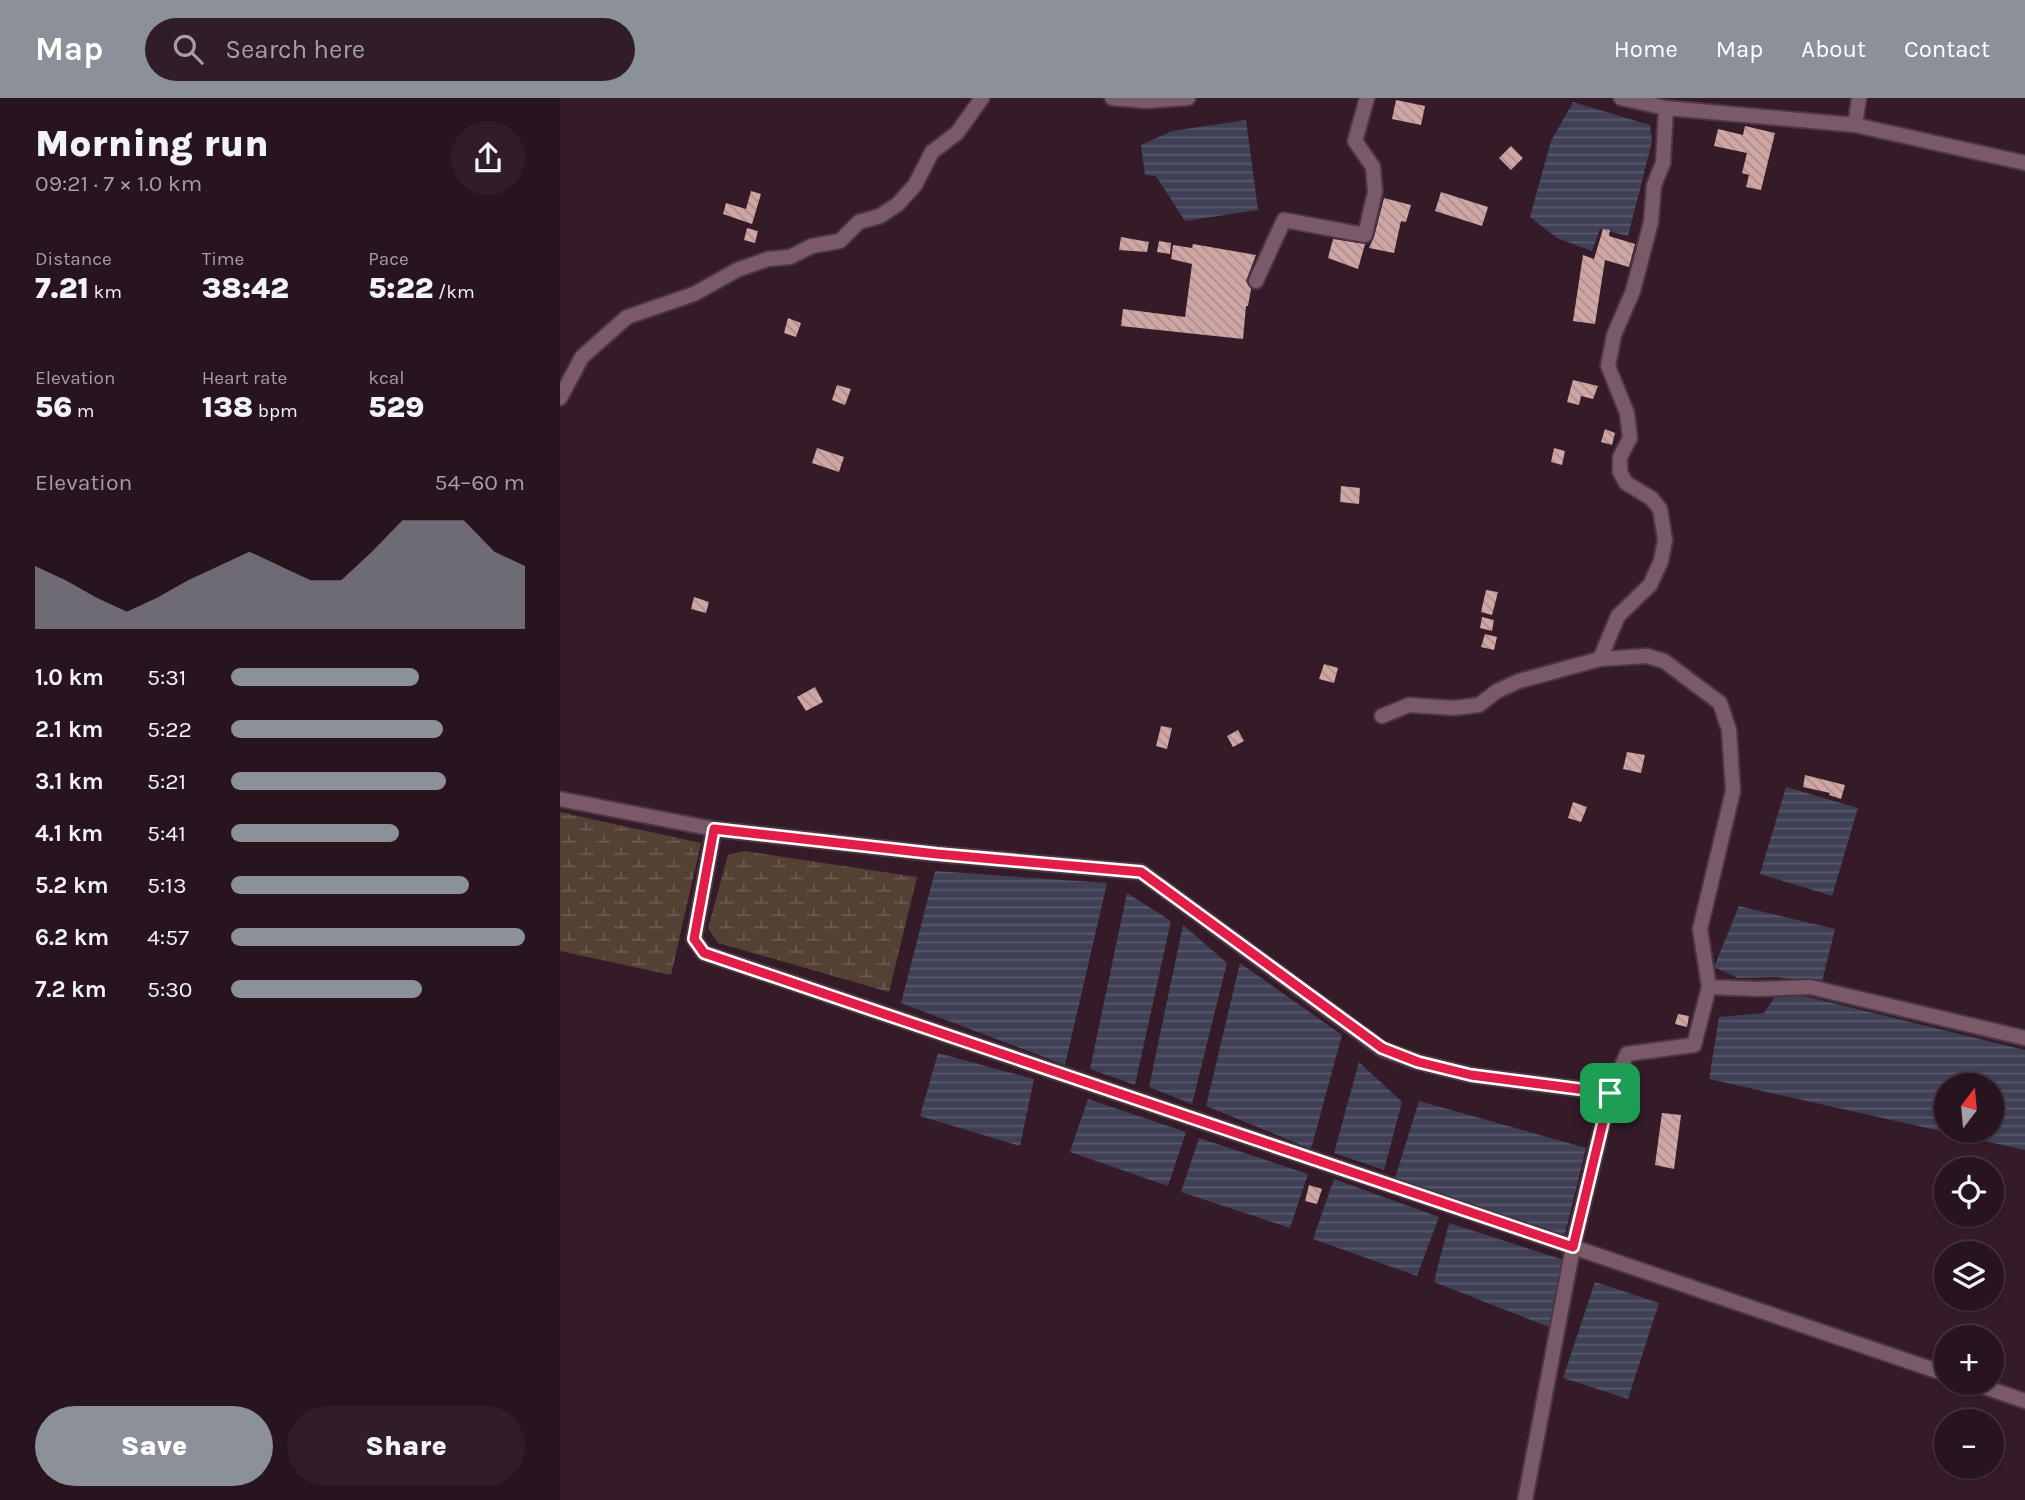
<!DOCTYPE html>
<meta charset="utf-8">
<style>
body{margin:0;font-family:Karla,sans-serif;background:#301d27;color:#f1f3f6;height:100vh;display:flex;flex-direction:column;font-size:26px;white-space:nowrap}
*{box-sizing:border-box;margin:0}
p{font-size:23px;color:#a59ea4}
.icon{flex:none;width:38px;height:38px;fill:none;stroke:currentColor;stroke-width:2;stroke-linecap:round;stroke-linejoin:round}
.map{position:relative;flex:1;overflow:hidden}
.panel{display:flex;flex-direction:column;background:#28141e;width:560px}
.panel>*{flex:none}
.needle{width:46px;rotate:16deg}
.buttons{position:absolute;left:1374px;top:975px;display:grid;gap:14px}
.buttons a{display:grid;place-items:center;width:70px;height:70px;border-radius:50%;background:#28141e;box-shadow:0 2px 5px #0004,0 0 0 2px #44333c;font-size:35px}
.pin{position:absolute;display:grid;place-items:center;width:60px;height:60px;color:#fff;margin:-30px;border-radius:14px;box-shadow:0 4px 10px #0006}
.round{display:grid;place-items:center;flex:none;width:74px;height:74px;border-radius:37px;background:#301d27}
.summary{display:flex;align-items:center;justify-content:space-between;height:119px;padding:0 35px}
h1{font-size:38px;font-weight:800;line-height:52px}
.metrics{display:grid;grid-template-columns:repeat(3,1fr);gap:10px;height:119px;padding:7px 35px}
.metrics div{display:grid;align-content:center}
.metrics b{font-size:30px;font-weight:800}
.metrics small{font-size:19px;font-weight:400}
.metrics p{font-size:19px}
.chart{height:196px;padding:14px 35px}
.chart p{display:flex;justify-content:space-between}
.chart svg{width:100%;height:126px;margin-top:7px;fill:#8c9099;opacity:.7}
.button{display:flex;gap:14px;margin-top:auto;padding:14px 35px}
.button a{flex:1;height:80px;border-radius:42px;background:#8c9099;color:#fff;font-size:28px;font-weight:800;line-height:80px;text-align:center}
.button a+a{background:#301d27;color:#f1f3f6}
ul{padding:0 35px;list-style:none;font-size:23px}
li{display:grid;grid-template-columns:112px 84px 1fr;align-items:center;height:52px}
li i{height:18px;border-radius:9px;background:#8c9099}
header{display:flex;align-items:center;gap:42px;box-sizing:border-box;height:98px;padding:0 35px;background:#8c9099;color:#fff}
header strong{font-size:33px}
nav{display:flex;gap:38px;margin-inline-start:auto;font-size:24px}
.search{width:490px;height:63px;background:#301d27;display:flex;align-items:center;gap:18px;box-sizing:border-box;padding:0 24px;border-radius:38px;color:#a59ea4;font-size:26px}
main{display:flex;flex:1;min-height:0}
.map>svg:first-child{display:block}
.wetland{fill:url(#wetland-marsh)}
.water{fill:url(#water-rules);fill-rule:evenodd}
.building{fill:url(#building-back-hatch)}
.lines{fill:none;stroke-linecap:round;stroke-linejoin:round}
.minor-casing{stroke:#4b3641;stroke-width:18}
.minor{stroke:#7a5a69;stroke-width:14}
.route-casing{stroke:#fff;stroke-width:14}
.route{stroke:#e11d48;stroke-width:9}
</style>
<header>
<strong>Map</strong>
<div class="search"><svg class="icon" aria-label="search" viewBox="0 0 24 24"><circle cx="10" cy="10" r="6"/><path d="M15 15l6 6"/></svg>Search here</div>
<nav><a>Home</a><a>Map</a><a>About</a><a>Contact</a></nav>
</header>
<main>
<section class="panel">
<div class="summary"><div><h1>Morning run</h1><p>09:21 · 7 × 1.0 km</p></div><a class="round"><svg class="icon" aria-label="share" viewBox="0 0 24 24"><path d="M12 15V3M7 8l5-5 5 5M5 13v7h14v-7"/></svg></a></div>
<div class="metrics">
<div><p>Distance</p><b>7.21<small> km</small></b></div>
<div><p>Time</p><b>38:42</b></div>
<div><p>Pace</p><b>5:22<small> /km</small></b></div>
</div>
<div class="metrics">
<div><p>Elevation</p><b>56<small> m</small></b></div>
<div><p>Heart rate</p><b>138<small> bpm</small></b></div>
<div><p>kcal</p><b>529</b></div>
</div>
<div class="chart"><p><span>Elevation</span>54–60 m</p>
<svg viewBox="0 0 160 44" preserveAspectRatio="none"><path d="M0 44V22L10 27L20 33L30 38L40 33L50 27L60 22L70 17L80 22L90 27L100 27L110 17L120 6L130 6L140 6L150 17L160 22V44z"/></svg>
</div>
<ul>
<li><b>1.0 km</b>5:31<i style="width:64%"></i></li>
<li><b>2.1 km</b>5:22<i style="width:72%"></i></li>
<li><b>3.1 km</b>5:21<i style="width:73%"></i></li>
<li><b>4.1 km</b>5:41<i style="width:57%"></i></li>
<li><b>5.2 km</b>5:13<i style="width:81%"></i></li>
<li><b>6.2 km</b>4:57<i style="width:100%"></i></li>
<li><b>7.2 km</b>5:30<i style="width:65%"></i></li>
</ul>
<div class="button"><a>Save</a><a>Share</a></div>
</section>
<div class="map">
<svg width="1465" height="1402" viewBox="0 0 1465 1402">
<defs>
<pattern id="wetland-marsh" width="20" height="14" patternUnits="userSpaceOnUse" patternTransform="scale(1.75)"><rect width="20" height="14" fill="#554134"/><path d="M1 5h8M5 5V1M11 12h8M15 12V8" fill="none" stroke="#6d5b51"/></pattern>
<pattern id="water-rules" width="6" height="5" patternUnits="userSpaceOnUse" patternTransform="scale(1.75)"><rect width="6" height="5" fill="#3f3f56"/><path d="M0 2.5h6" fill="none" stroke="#5a5a6e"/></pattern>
<pattern id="building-back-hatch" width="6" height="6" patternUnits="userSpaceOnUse" patternTransform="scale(1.75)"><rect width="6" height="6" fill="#cea6a4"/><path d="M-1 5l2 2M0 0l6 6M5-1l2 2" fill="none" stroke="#ac8c8b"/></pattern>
</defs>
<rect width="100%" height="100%" fill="#351b28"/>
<g class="wetland">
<polygon points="0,714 141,745 111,877 0,853"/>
<polygon points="184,753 357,779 329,894 158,845 148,830 168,757"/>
</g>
<g class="water">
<polygon points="1013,4 1090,27 1092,44 1068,138 1040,131 1032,153 997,140 970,119 991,43"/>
<polygon points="686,22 698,112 625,123 596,78 585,77 581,47 612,33"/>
<polygon points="1226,689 1298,710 1272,798 1200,776"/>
<polygon points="375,773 547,785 505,967 341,905"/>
<polygon points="567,795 611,823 575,987 530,971"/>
<polygon points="1179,808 1275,831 1262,884 1216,879 1178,880 1154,869"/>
<polygon points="623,827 667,865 632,1006 589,989"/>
<polygon points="680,865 782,937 751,1051 646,1008"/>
<path d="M1216,897L1244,898L1465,952V1052L1149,981L1159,919L1204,915ZM1386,987H1432V1032H1386Z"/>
<polygon points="378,955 474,981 460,1048 360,1018"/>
<polygon points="799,964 842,1004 824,1072 774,1055"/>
<polygon points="528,1001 626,1034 608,1088 510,1054"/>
<polygon points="859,1003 1026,1050 1004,1140 835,1080"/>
<polygon points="639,1040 748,1076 730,1130 621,1094"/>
<polygon points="774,1081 879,1119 857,1178 753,1141"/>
<polygon points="889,1125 1004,1162 989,1229 874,1184"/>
<polygon points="1035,1184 1099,1205 1068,1301 1003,1280"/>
</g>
<g class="building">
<polygon points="836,2 865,8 861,27 832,21"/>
<polygon points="1185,28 1215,35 1201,92 1186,89 1189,77 1182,75 1187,55 1154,48 1158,31 1183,37"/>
<polygon points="951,48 963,60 951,72 939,60"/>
<polygon points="191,93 201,96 192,126 163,116 166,105 186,111"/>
<polygon points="881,94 928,109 922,128 875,113"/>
<polygon points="824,100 851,107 846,124 841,123 834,155 809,150 814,139"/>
<polygon points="187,130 198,133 195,145 184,142"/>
<polygon points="1043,131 1050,132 1049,138 1075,146 1069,169 1045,162 1035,226 1013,223 1023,157 1034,161"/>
<polygon points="561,139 589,144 587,154 559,152"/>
<polygon points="773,141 805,146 798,171 768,160"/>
<polygon points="599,143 611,145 610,156 597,154"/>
<polygon points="633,146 696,157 686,183 691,191 688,208 686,208 683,241 561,228 563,211 625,219 632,166 611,161 613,147 632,150"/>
<polygon points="228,220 241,225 236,239 224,235"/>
<polygon points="1013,282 1038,288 1033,301 1021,298 1019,307 1007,304"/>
<polygon points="277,287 291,291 285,307 272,302"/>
<polygon points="1045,331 1055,335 1052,347 1041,344"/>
<polygon points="257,350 284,359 279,374 252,365"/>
<polygon points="994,350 1005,353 1002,367 991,364"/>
<polygon points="781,388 800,390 799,406 780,404"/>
<polygon points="926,492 938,494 932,517 921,514"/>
<polygon points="134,499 149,504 146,515 131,511"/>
<polygon points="922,519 934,522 932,533 920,530"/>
<polygon points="925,536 937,539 934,552 921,549"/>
<polygon points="764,566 778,570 774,585 759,581"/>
<polygon points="255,589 263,604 246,613 237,599"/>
<polygon points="601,628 612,630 607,651 596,648"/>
<polygon points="678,632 684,643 673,649 667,638"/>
<polygon points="1067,654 1085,657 1081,675 1063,671"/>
<polygon points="1245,677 1285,687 1281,701 1269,697 1270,695 1243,689"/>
<polygon points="1013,704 1027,709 1021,724 1008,720"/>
<polygon points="1118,916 1129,918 1127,929 1115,926"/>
<polygon points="1102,1015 1121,1017 1114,1071 1095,1067"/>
<polygon points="749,1087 762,1091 757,1106 745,1103"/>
</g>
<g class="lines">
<defs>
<g id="minor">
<polyline points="552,0 586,3 628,0"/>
<polyline points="1061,0 1106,10 1295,27 1465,65"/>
<polyline points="1106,10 1103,65 1094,87 1091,124 1073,193 1054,237 1048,268 1067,315 1070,340 1060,359 1060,374 1066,385 1091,400 1100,411 1105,442 1101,463 1090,487 1058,518 1040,561 1087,558 1104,563 1160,605 1169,632 1173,693 1140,831 1149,889 1199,891 1250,889 1465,940"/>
<polyline points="1295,27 1299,0"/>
<polyline points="696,183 724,122 805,137 815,94 813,69 795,43 807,0"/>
<polyline points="0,300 22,259 67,219 134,196 177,172 208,161 230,159 252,148 280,143 299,124 320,118 338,106 355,87 372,54 397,35 422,0"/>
<polyline points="822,618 849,607 894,610 919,607 937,593 959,583 1040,561"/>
<polyline points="0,701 154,731 377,756 581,774 822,951 858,964 911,977 1050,995 1067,956 1134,947 1149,889"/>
<polyline points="154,731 134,841 144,855 1013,1149 965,1402"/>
<polyline points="1050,995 1013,1149 1386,1276"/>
<polyline points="1410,1284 1465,1303"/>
</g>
</defs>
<use href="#minor" class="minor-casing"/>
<use href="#minor" class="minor"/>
</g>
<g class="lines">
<defs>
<polygon id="route" points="154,731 377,756 581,774 822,950 858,964 911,977 1050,995 1013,1149 144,855 134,841"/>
</defs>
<use href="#route" class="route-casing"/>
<use href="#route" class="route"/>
</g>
</svg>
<div class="buttons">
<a><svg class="needle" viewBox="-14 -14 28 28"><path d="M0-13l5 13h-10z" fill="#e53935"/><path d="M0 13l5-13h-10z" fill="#a59ea4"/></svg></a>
<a><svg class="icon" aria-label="locate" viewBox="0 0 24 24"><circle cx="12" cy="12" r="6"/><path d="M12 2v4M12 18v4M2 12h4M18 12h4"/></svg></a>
<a><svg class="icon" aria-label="layers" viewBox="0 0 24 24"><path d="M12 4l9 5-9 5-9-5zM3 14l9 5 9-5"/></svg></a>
<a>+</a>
<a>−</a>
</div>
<div class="pin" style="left:1050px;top:995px;background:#1e9e55"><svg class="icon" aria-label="arrive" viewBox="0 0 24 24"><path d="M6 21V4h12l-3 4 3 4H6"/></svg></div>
</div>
</main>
